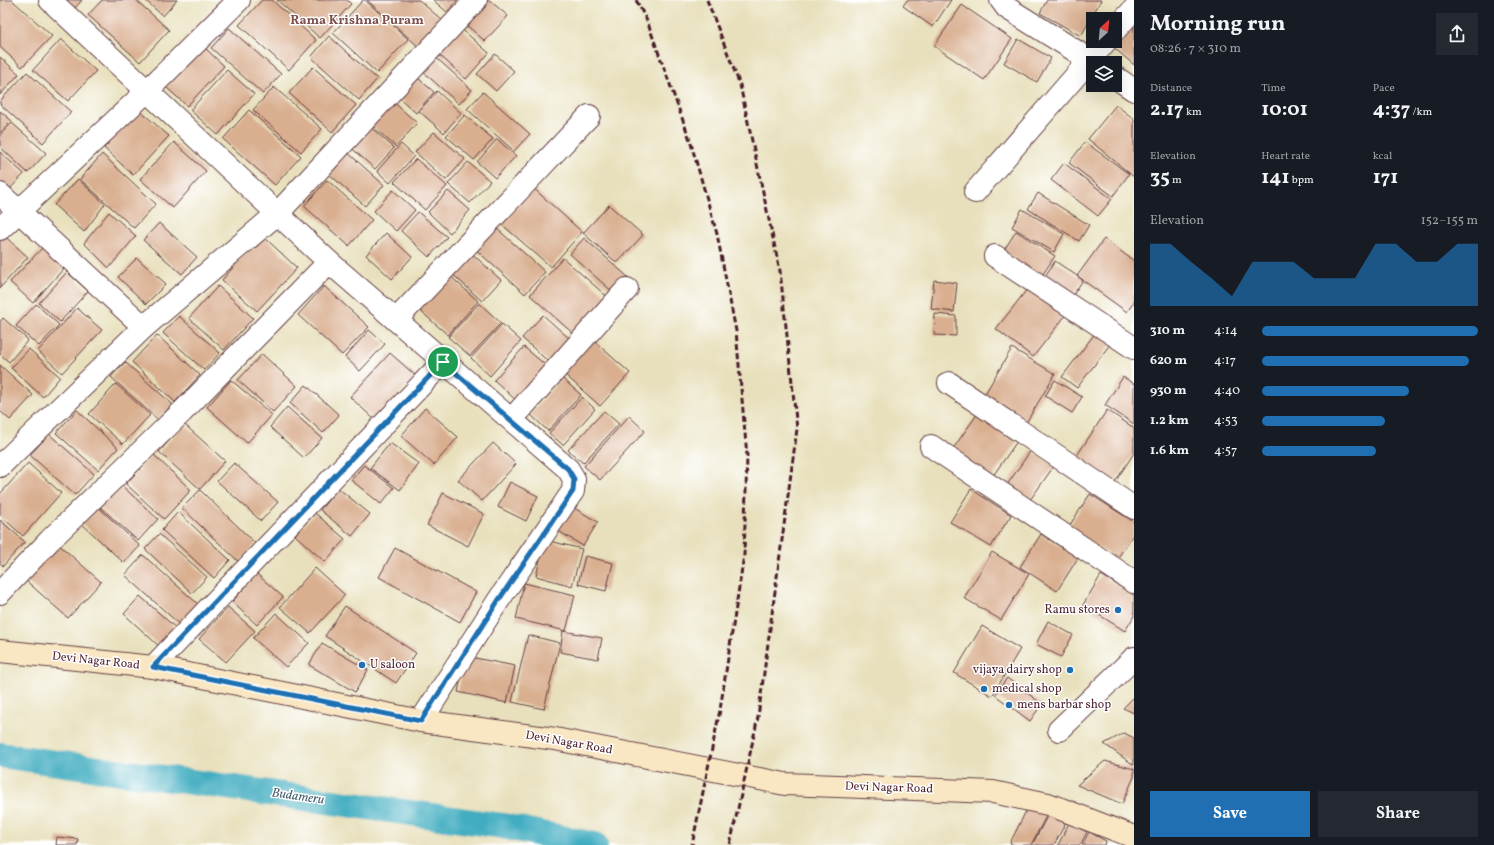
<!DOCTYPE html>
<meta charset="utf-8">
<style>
body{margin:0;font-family:Vollkorn,serif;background:#242831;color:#f1f3f6;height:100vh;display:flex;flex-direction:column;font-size:15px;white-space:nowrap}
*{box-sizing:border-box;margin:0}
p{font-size:13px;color:#9ea1a6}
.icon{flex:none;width:22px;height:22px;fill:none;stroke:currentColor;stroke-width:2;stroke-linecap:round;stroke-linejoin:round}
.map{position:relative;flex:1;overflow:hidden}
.sheet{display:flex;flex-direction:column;background:#171b24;width:360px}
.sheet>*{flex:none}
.needle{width:26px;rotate:26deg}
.fabs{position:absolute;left:1086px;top:12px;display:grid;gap:8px}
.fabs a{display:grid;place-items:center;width:36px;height:36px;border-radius:0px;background:#171b24;box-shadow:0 4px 16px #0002;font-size:20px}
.pin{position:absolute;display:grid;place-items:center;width:34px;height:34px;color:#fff;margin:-17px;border:2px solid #fff;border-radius:50%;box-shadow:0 1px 4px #0007}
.round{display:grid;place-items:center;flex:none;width:42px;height:42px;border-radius:0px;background:#242831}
.head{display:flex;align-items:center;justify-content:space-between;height:68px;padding:0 16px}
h1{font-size:22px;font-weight:700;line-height:30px}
.stats{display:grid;grid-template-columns:repeat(3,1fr);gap:6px;height:68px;padding:4px 16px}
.stats div{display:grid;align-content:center}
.stats b{font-size:20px;font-weight:700}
.stats small{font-size:11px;font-weight:400}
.stats p{font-size:11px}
.chart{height:112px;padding:8px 16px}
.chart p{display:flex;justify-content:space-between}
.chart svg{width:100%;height:72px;margin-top:4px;fill:#1f6fb2;opacity:.7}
.primary-button{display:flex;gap:8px;margin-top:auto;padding:8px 16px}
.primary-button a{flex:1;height:46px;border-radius:0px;background:#1f6fb2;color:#fff;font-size:16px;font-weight:700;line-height:46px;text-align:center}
.primary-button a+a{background:#242831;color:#f1f3f6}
ul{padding:0 16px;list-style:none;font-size:13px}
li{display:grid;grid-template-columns:64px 48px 1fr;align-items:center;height:30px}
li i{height:10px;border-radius:5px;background:#1f6fb2}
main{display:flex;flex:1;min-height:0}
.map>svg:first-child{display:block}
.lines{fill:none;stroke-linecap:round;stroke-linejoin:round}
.canal{stroke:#42adc1;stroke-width:26}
.building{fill:#d9af90}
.street-casing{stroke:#623c41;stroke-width:24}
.secondary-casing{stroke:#623c41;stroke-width:24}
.street{stroke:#fff;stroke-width:22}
.secondary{stroke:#f9e7c3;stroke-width:22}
.rail{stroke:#4a1f2b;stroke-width:3;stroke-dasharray:6 3;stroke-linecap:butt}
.route-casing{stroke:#fff;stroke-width:8}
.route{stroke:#1f6fb2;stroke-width:5}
.poi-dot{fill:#1f6fb2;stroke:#fff;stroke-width:1.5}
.labels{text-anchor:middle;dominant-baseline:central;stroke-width:3;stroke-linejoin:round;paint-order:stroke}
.poi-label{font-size:12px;fill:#4a1f2b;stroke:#fff;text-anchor:start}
.street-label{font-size:12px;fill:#4a1f2b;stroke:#fff}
.neighbourhood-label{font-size:13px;font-weight:bold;fill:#7c514e;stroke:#fff}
.water-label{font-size:13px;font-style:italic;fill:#465f6e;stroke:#fff}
</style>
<main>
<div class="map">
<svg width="1134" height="845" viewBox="0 0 1134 845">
<rect width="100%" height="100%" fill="#fff"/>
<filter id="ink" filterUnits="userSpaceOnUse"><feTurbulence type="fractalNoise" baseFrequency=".025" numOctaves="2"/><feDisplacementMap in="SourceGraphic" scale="8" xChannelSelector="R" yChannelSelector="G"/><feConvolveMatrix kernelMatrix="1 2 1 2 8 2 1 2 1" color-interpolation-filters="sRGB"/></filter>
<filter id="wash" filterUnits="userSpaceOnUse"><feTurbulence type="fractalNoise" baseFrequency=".012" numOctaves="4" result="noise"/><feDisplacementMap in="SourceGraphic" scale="16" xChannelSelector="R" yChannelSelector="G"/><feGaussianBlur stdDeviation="0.9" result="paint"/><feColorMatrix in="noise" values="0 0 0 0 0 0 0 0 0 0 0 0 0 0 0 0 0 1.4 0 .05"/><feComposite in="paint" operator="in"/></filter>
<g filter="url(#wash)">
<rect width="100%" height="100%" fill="#e8e0bc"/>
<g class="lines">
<polyline class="canal" points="0,755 503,826 595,845"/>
</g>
<g id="blocks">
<g class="building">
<polygon points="0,0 12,0 52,36 22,67 0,47"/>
<polygon points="66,0 82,0 75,8"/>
<polygon points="102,0 136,0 169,30 140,62 88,15"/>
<polygon points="145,0 177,0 163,16"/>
<polygon points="262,0 272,0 316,40 289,70 239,25"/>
<polygon points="277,0 347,0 351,4 320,38"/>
<polygon points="363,0 365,0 408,39 377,73 333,33"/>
<polygon points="367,0 419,0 444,22 420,48"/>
<polygon points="433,0 458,0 447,12"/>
<polygon points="485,0 489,0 508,16 485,41 464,23"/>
<polygon points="907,0 951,0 933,27 903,6"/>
<polygon points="1047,0 1101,0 1081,36 1040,13"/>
<polygon points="962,5 1012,39 984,80 934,46"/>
<polygon points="1134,22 1134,65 1112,46"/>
<polygon points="457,25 489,53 466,79 434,50"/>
<polygon points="229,28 281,74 263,94 211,48"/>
<polygon points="329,36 377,79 359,100 311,57"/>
<polygon points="61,39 96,71 68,101 33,70"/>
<polygon points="1018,39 1051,58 1037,82 1004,63"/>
<polygon points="203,46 224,66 187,106 166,87"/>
<polygon points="495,54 514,71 496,91 477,74"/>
<polygon points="433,55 472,90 459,104 420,69"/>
<polygon points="0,57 19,74 0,95"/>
<polygon points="313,67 356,105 332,132 289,93"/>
<polygon points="227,70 254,94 218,135 190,110"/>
<polygon points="27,72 71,112 43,143 0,104 0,101"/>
<polygon points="412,73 434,92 416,113 394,93"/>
<polygon points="274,87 322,129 301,152 253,110"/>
<polygon points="437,91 461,113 444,133 419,111"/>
<polygon points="483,92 530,134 514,151 467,109"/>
<polygon points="390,99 417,123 396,147 369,123"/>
<polygon points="1116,105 1134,119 1134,177 1088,139"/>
<polygon points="139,110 169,136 133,175 104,148"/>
<polygon points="249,110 301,156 275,185 223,139"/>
<polygon points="0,111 12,121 0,133"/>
<polygon points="465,115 493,139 474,160 446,136"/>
<polygon points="365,122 394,148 375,169 347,144"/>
<polygon points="12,123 46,153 28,173 0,147 0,135"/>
<polygon points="434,132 465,159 446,180 415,152"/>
<polygon points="497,139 516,156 495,178 477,162"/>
<polygon points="174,142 206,171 173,208 140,179"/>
<polygon points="1085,142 1129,174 1113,196 1069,163"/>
<polygon points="401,144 414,156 390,183 377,171"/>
<polygon points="346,151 384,185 365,206 327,172"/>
<polygon points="0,152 24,174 8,191 0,184"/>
<polygon points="102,154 156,204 134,228 80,179"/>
<polygon points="416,159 447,186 425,210 394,182"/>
<polygon points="468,162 490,181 470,203 448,184"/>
<polygon points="1064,163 1112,199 1098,216 1051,180"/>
<polygon points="78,179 105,204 84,232 54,205"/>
<polygon points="327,180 372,220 349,246 304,206"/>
<polygon points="531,186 582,232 551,267 499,222"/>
<polygon points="393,190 415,210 396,231 374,211"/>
<polygon points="448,191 470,210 450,233 428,212"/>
<polygon points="1038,193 1089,225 1079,241 1028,209"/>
<polygon points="609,205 643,235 617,263 583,233"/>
<polygon points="1022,209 1064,234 1054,252 1012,227"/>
<polygon points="109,212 136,236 109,268 84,243"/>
<polygon points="418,212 447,237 429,257 401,231"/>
<polygon points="159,223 197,257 182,274 143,240"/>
<polygon points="493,225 545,272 525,294 473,247"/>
<polygon points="1016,231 1055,256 1041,277 1003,252"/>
<polygon points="0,232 28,257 0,288"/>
<polygon points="386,233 412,257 392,279 366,255"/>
<polygon points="262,235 297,268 257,311 222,280"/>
<polygon points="584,238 629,278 615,294 570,254"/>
<polygon points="1104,239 1134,261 1134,302 1127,312 1077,276"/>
<polygon points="43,247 65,267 33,303 10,282"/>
<polygon points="468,250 501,280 482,301 449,271"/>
<polygon points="137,258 166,284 146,304 118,277"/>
<polygon points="563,258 611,300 577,337 530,295"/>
<polygon points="1055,261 1083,280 1071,298 1043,279"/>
<polygon points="67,272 88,291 60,322 39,303"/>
<polygon points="449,275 478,301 448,335 418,309"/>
<polygon points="934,280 957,283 954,312 931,309"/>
<polygon points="1032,283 1069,311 1033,357 996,329"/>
<polygon points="218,286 253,318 224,350 189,318"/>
<polygon points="324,286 369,327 342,355 298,315"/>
<polygon points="479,303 501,323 470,356 448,337"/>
<polygon points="36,304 59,325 39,346 16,326"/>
<polygon points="77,308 102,330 62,373 38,351"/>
<polygon points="935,314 956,316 956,336 934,335"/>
<polygon points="543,315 571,340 550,363 522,338"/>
<polygon points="179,316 220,353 204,370 163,333"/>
<polygon points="3,318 28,340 9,362 0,354 0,322"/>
<polygon points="502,324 521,341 490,376 471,358"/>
<polygon points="369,330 385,344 360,371 345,357"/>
<polygon points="1096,332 1111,343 1077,388 1062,377"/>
<polygon points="157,335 200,375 175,402 132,362"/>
<polygon points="592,339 630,373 600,406 562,372"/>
<polygon points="524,347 550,369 519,403 494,380"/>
<polygon points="1012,348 1055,374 1026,423 983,397"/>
<polygon points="29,349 60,377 43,397 11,368"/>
<polygon points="390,353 416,376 375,420 350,397"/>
<polygon points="262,354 297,386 273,412 238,380"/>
<polygon points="125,362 172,404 158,420 111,377"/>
<polygon points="0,365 33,395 10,420 0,411"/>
<polygon points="1123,377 1134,384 1134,424 1105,405"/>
<polygon points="562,378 581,395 548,431 530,414"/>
<polygon points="231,380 272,415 247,443 207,407"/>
<polygon points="1055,380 1082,397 1072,413 1045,396"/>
<polygon points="116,384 150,415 123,444 89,414"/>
<polygon points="306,385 339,415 323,433 290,403"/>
<polygon points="582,397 595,409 563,445 549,433"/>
<polygon points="287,407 322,438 304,458 270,427"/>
<polygon points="425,408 458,437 434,465 401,436"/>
<polygon points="77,410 118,448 98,470 56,433"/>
<polygon points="1107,410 1134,428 1134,453 1113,485 1074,460"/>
<polygon points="604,411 619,424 583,463 568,450"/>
<polygon points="978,413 1018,440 990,480 950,453"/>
<polygon points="629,416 645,431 600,480 584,466"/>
<polygon points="184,424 225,461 200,489 159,452"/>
<polygon points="49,434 94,474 75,495 30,455"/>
<polygon points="390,443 419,464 400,490 370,468"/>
<polygon points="493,443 516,464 482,501 458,480"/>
<polygon points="1031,450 1054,466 1030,500 1007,485"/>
<polygon points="153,454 191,490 164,519 126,484"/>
<polygon points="28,463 61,493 23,536 0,515 0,494"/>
<polygon points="234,463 278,502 261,521 217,481"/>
<polygon points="364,465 394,488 381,504 351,480"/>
<polygon points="510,482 538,496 526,521 498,507"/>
<polygon points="120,484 158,519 138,541 99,506"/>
<polygon points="338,488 370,514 352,536 320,510"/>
<polygon points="971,489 1011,515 991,547 950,522"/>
<polygon points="200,490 256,544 239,562 182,508"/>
<polygon points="443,493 484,514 468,546 427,525"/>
<polygon points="1090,494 1134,522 1134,533 1117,559 1068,528"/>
<polygon points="96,505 140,546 124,563 80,522"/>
<polygon points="569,505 598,522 583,546 555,529"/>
<polygon points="178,512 230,560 214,578 162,530"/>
<polygon points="315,513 345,539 325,562 295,535"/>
<polygon points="0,520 25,542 3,566 0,563"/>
<polygon points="159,534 207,577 192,593 145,549"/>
<polygon points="1041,534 1078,558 1057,591 1020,567"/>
<polygon points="545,540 582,549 572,586 536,576"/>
<polygon points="56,542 101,582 68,618 23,578"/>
<polygon points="395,548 476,592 460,622 379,577"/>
<polygon points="992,552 1029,574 1001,620 964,598"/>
<polygon points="143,555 198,604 179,624 125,575"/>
<polygon points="585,556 613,563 606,591 578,584"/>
<polygon points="315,568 345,595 310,633 280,607"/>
<polygon points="257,574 283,597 257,625 232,602"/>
<polygon points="1101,575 1134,595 1134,616 1125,631 1083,605"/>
<polygon points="524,583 575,595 566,631 516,619"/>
<polygon points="140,596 177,629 160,647 124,614"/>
<polygon points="345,606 416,653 396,683 325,636"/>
<polygon points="228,607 255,631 226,662 199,639"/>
<polygon points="276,613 309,643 286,667 253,638"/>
<polygon points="1048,621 1073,635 1061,657 1036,644"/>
<polygon points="982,626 1020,649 992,696 954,673"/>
<polygon points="563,631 602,638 598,659 560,652"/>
<polygon points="528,635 560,643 544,709 512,702"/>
<polygon points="322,643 368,670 355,692 309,665"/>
<polygon points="465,656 515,666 507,703 458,692"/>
<polygon points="1007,678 1042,704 1030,721 995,695"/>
<polygon points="1134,697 1134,713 1123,708"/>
<polygon points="1124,733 1134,738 1134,765 1104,744"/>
<polygon points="1105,761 1134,769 1134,777 1122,804 1077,785"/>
<polygon points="1030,803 1048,812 1031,845 1014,845 1010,843"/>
<polygon points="1049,813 1066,822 1054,845 1032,845"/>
<polygon points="1069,823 1087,832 1080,845 1058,845"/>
<polygon points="1089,832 1106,841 1105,845 1082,845"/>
<polygon points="57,837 78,839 77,845 56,845"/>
</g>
</g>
</g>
<g filter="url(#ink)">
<use href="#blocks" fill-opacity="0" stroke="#623c41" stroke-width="1"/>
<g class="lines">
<defs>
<g id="street">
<polyline points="50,0 329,262 568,469 574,479 573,491 498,601 421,721"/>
<polyline points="1001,0 1007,8 1095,63"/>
<polyline points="1115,30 1134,9"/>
<polyline points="1115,77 1134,90"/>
<polyline points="975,192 1106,41"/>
<polyline points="0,194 144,327"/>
<polyline points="0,229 147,91 239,0"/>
<polyline points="995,256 1134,348"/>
<polyline points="396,320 589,116"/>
<polyline points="949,383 1134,508"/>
<polyline points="512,419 627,289"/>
<polyline points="931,446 1134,582"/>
<polyline points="0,466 144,327 278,213 476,0"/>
<polyline points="0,593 50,540 182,412 329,262"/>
<polyline points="153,667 443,362"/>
<polyline points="1059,730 1134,658"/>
</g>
<polyline id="secondary" points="0,651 153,667 421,721 555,739 785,784 993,792 1048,804 1134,837"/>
</defs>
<use href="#street" class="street-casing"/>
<use href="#secondary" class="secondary-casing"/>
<use href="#street" class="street"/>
<use href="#secondary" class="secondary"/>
<g class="rail">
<polyline points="636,0 647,21 690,140 717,234 736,331 747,456 744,555 720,710 692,845"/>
<polyline points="707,0 740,85 780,271 797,429 758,717 730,845"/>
</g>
</g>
</g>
<g class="lines" filter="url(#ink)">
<defs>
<polygon id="route" points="443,362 568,469 574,479 573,491 498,601 421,721 153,667"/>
</defs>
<use href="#route" class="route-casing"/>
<use href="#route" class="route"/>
</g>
<g class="poi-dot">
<circle cx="1118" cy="610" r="4"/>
<circle cx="362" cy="665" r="4"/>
<circle cx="1070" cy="670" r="4"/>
<circle cx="984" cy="689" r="4"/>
<circle cx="1009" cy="705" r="4"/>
</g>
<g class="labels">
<g class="poi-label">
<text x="1110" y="610" text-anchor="end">Ramu stores</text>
<text x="370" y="665">U saloon</text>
<text x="1062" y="670" text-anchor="end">vijaya dairy shop</text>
<text x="992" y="689">medical shop</text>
<text x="1017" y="705">mens barbar shop</text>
</g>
<g class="street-label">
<text transform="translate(96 661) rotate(6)">Devi Nagar Road</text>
<text transform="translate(569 743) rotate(10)">Devi Nagar Road</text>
<text transform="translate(889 788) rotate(2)">Devi Nagar Road</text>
</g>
<g class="neighbourhood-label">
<text x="357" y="21">Rama Krishna Puram</text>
</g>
<g class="water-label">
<text transform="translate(298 797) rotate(8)">Budameru</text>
</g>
</g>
</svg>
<div class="fabs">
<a><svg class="needle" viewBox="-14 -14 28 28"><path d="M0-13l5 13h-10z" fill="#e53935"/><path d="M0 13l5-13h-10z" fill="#9ea1a6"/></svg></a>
<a><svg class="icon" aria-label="layers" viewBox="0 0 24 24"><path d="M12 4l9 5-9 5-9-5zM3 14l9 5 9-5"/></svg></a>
</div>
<div class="pin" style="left:443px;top:362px;background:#1e9e55"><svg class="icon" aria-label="arrive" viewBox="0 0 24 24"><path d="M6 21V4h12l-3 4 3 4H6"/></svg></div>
</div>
<section class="sheet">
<div class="head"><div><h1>Morning run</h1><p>08:26 · 7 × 310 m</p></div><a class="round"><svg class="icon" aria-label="share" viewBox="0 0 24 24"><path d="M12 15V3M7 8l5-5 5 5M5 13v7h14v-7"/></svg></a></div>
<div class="stats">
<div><p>Distance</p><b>2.17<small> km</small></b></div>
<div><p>Time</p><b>10:01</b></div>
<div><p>Pace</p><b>4:37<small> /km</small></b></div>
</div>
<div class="stats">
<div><p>Elevation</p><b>35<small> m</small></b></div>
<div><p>Heart rate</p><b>141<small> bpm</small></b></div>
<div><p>kcal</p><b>171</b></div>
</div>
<div class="chart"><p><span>Elevation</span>152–155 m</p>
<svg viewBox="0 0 160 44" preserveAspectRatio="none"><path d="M0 44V6L10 6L20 17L30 27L40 38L50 17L60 17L70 17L80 27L90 27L100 27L110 6L120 6L130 17L140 17L150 6L160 6V44z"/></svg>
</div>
<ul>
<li><b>310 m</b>4:14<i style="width:100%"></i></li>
<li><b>620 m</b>4:17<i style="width:96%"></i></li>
<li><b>930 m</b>4:40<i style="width:68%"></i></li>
<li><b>1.2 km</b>4:53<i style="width:57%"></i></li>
<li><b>1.6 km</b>4:57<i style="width:53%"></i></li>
</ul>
<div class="primary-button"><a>Save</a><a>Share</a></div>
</section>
</main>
